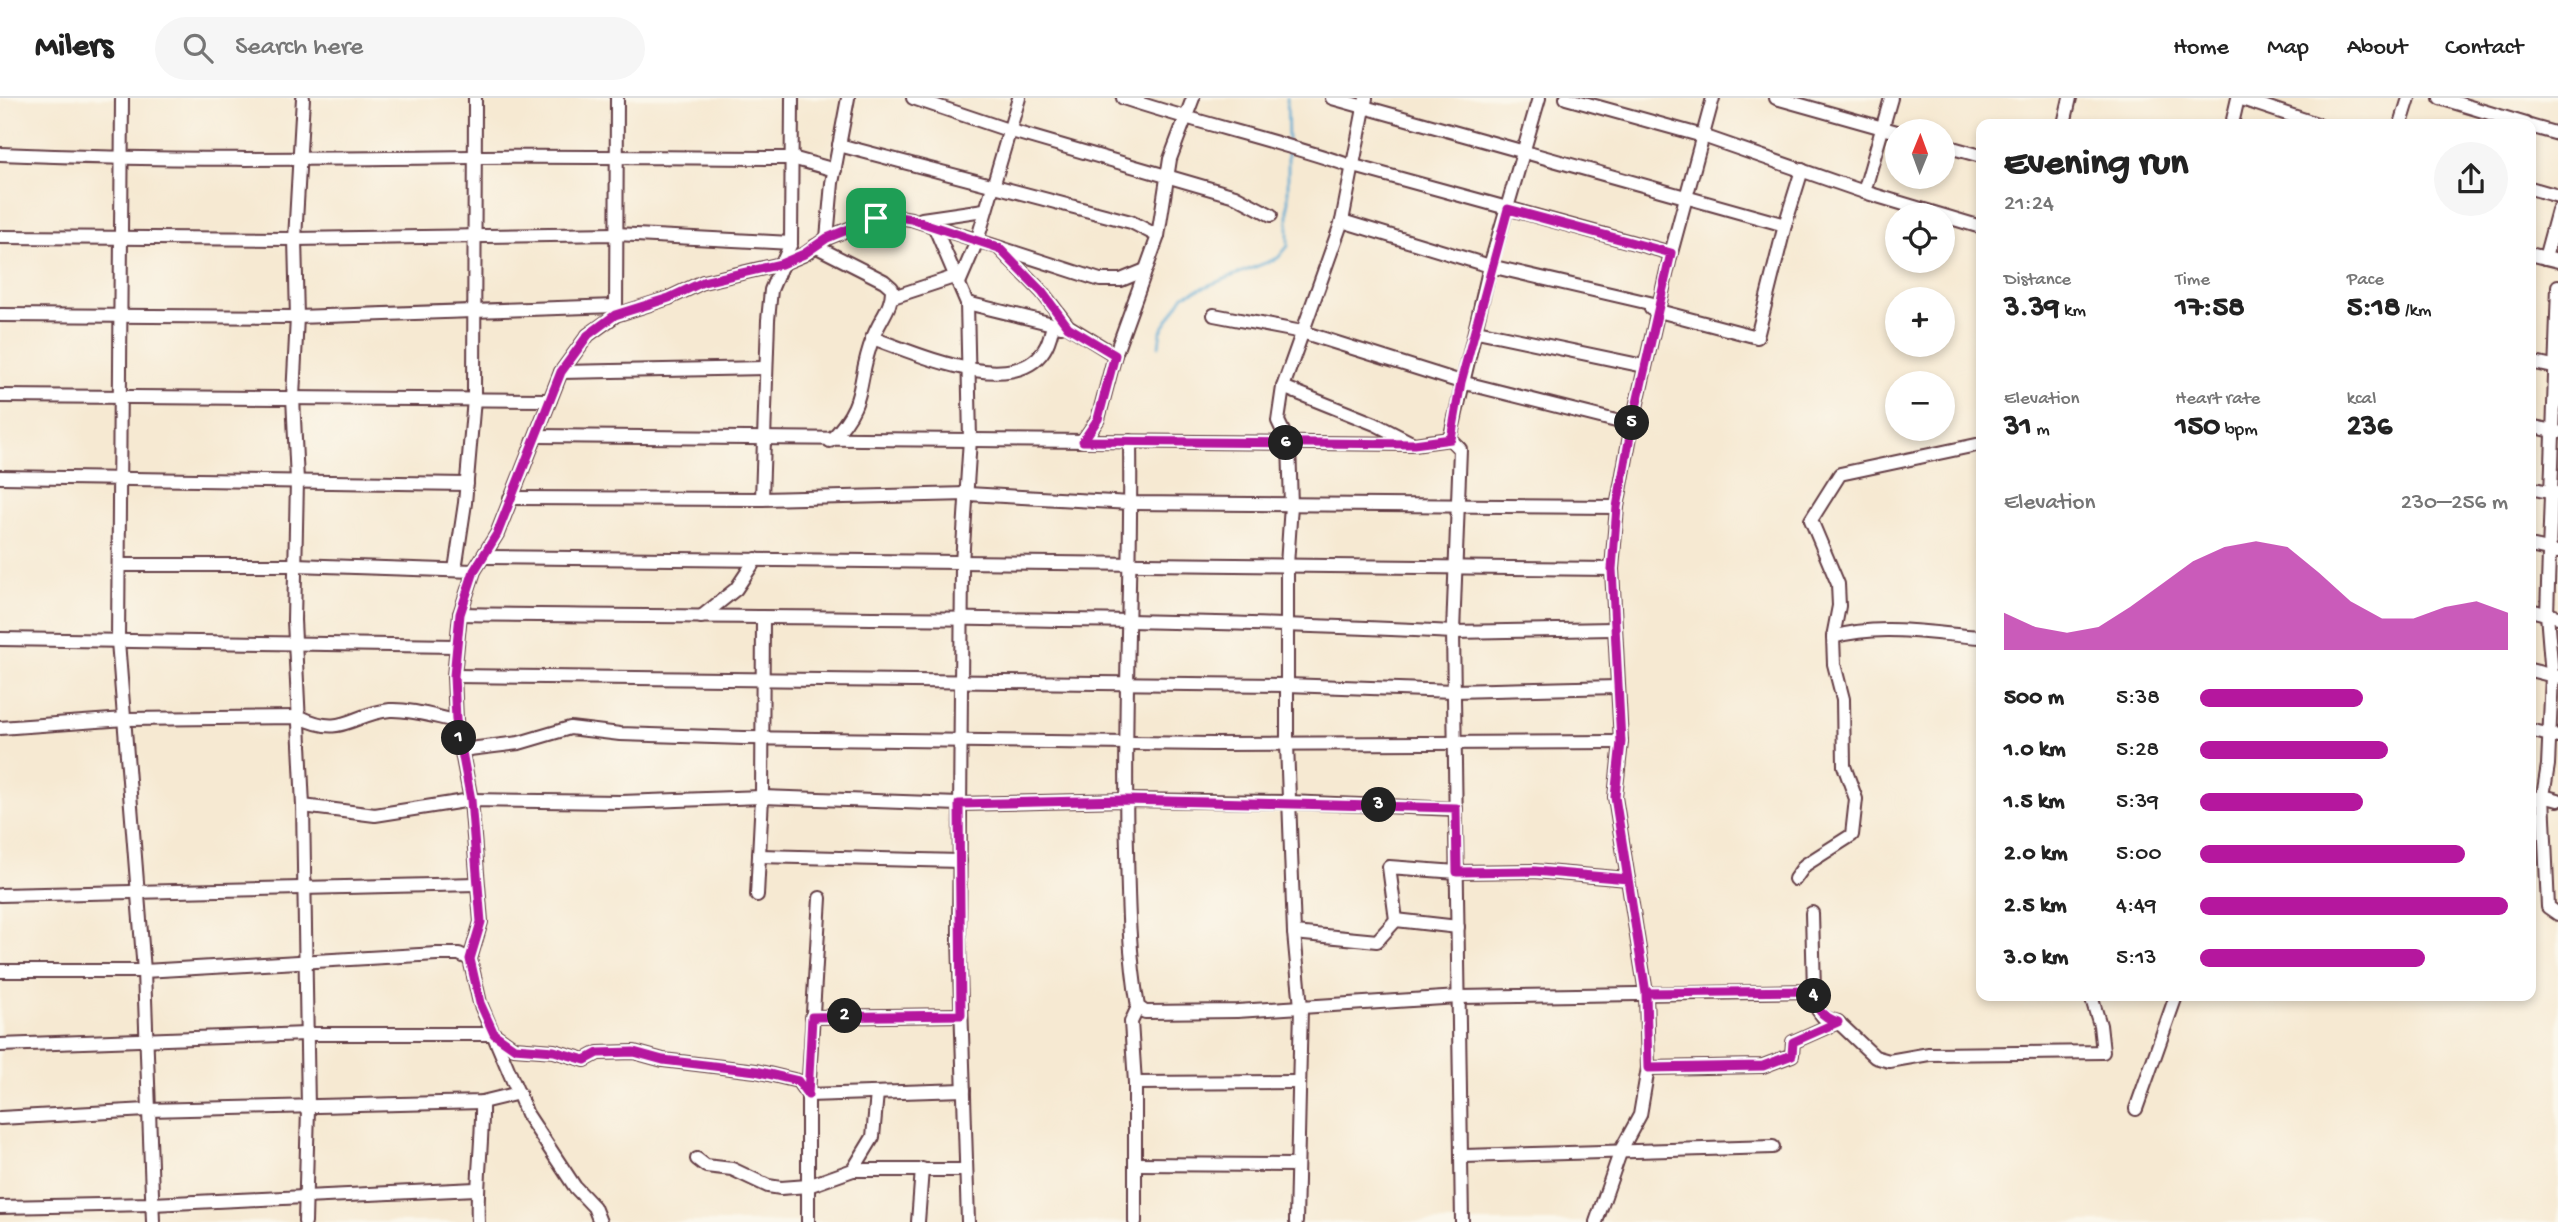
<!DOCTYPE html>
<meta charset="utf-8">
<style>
body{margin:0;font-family:"Gochi Hand",sans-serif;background:#f6f6f6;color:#222;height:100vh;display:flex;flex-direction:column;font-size:26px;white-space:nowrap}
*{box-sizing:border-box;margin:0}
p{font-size:23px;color:#767676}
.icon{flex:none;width:38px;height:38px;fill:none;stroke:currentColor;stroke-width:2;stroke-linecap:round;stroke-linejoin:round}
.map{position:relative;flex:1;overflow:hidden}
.side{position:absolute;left:1976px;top:21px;width:560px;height:882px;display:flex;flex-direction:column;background:#fff;border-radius:14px;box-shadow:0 4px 10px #0003}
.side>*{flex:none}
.needle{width:46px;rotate:1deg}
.fabs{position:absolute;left:1885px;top:21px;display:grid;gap:14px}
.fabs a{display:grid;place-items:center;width:70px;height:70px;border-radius:50%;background:#fff;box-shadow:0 4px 10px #0003;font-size:35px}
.pin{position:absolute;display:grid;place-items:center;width:60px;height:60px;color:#fff;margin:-30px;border-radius:14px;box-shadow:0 4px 10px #0006}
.km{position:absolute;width:35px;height:35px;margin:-18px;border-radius:50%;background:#222;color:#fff;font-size:19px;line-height:35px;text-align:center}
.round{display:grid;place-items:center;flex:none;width:74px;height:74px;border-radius:37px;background:#f6f6f6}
.headline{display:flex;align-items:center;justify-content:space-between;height:119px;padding:0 28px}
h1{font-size:38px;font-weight:800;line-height:52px}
.metrics{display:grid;grid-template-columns:repeat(3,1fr);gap:10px;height:119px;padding:7px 28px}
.metrics div{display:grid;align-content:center}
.metrics b{font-size:30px;font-weight:800}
.metrics small{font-size:19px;font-weight:400}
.metrics p{font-size:19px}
.chart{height:196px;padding:14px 28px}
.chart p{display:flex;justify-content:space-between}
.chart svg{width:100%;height:126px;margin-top:7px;fill:#b5179e;opacity:.7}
ul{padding:0 28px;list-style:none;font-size:23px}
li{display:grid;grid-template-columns:112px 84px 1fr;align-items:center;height:52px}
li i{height:18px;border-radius:9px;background:#b5179e}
header{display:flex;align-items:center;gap:42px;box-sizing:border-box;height:98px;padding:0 35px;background:#fff;border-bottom:2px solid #e0e0e0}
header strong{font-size:33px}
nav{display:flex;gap:38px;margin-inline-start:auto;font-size:24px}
.search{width:490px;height:63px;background:#f6f6f6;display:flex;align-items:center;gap:18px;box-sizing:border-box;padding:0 24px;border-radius:38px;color:#767676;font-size:26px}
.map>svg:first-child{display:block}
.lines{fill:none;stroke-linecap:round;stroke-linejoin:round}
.stream{stroke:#58a7d2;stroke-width:2.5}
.minor-casing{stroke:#643d44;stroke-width:16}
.minor{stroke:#fff;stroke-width:12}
.route-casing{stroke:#fff;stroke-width:14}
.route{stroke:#b5179e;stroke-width:9}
</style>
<header>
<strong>Milers</strong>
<div class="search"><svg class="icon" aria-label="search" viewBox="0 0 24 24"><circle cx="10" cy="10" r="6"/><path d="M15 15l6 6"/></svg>Search here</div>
<nav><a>Home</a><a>Map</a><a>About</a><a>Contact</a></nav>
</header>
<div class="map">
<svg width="2558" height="1124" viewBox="0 0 2558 1124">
<rect width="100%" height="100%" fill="#fbf7ec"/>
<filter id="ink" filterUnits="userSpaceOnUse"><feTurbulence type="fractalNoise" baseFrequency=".0143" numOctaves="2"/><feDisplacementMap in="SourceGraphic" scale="14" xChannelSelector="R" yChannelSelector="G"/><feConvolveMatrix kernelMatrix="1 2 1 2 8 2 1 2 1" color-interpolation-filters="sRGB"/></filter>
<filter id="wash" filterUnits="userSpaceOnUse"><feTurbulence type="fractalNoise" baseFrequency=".00686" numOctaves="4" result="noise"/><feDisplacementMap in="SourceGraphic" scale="28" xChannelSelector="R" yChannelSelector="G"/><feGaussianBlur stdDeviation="1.57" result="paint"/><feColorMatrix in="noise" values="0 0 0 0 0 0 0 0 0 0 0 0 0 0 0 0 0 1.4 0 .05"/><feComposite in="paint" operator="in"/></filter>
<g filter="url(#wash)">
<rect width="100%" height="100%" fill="#f6e9d2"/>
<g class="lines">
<g class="stream">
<polyline points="1287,0 1288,42"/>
<polyline points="1159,248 1161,233 1184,197 1278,160 1288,148 1288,52"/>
</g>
</g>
</g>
<g filter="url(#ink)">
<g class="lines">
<defs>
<g id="minor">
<polyline points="122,0 118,543 144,873 153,1124"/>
<polyline points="303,0 295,141 297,219 293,299 297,383 294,522 303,708 308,1010 305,1124"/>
<polyline points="913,0 1008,32 1235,98 1271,117"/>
<path d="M1123,0C1198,25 1276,42 1351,68"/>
<polyline points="1332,0 1785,127"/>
<polyline points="1539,0 1490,168 1450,341 1460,351 1453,534 1613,531"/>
<polyline points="1566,0 1703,38 1864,94 1981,129"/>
<polyline points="1776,0 1897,34"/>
<polyline points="2239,0 2317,26"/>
<polyline points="2440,0 2526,26"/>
<polyline points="2064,26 2070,0"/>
<polyline points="2232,26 2238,0"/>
<polyline points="2401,26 2409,0"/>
<polyline points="2530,28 2558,36"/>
<polyline points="839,47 1131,124 1158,138"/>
<polyline points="1942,47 1981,58"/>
<path d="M0,56C158,63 315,61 473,59C579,58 686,60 792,60L835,72"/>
<polyline points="1354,68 1671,155 1632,327 1617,409 1612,471 1621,644 1615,699 1646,895 1648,970 1640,1017 1621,1052 1596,1124"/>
<polyline points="2530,90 2558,98"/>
<polyline points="1864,94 1891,0"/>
<polyline points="922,121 984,112"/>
<polyline points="1342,123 1490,168 1658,207"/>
<polyline points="935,130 967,205 970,341 962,465 959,841 968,1124"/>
<polyline points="0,139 295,141 616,136 791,145"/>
<polyline points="827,140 832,85 848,0"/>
<path d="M815,148L884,183L892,190C893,209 879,222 873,240C855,285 870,302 830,343"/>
<polyline points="1001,152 1042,194 1068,228 1115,257"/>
<polyline points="1671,155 1713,0"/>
<polyline points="2530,156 2558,163"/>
<polyline points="2545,160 2558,112"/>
<polyline points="959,185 977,143 1019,0"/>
<polyline points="2558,188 2547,516 2552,578 2548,667 2543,698 2548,809 2558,816"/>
<polyline points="893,199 957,178"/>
<polyline points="967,205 1061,228"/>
<polyline points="1651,211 1757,239 1785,127 1802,72"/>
<polyline points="616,213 617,0"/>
<polyline points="0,217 297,219 616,208"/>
<polyline points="1214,217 1302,234 1461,284 1632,327"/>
<polyline points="1477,233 1644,268"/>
<path d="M872,240C914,254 1013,301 1044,252C1049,245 1051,235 1053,227"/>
<polyline points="2530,264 2558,270"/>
<polyline points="561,274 766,270"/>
<polyline points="1283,289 1375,326 1414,346 1450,341"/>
<polyline points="0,298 550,302"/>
<polyline points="2530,328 2558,334"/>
<polyline points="537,338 1414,346"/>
<polyline points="1083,343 1098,321 1115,257 1158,138 1170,61 1193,0"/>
<path d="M1130,343C1132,479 1123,614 1127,751C1128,804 1129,857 1138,909L1145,914L1237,913L1459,899L1814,893"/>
<polyline points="0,379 467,386"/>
<polyline points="2530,390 2558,396"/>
<polyline points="510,400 762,401 968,396 1131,405 1617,409"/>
<polyline points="762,401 768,222 771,192 791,145 792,0"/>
<polyline points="2530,448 2557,454"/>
<polyline points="485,459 1612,471"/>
<polyline points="119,467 295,467 474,473"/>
<polyline points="455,472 465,405 474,301 475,0"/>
<polyline points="2530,512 2558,519"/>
<path d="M460,516C791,521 1122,517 1453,534L1462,1124"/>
<polyline points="701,519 736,491 756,461"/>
<path d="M1833,539C1881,525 1932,536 1981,539"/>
<polyline points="0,541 455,548"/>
<polyline points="2530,572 2558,579"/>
<polyline points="454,578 1287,587 1454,593 1617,589"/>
<path d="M0,630L125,621L300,619C344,640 350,616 390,612C411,611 436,619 456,623"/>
<polyline points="2530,632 2558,639"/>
<polyline points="461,652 519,645 570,630 620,636 744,640 1213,646 1621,644"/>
<polyline points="2530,702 2543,698 2558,702"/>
<polyline points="303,708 375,717 471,702 621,704 762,699 959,706 1125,702 1288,704 1456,711"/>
<polyline points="759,758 960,763"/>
<polyline points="1795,781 1805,767 1852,737 1856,701 1844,668 1843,601 1834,566 1833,539 1839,508 1838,486 1811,422 1840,376 1981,346"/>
<polyline points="0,797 477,786"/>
<polyline points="757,797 762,699 763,519"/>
<polyline points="1812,815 1814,893 1818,912 1824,920 1838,924 1875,959 1889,963 1929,956 2103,954 2100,927 2091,898"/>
<polyline points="1396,822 1389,769 1457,774 1534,773 1628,781"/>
<polyline points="1294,835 1377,843 1396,822 1458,829"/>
<polyline points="0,873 144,873 437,856 459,856 470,861"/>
<polyline points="812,919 961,917"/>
<polyline points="0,947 306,936 494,936 514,950 554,953 585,962 598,955 634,954 663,962 756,973 798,983 808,997 964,992"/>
<polyline points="1648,970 1763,968 1792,957 1793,944 1838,924"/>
<polyline points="1135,985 1297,984"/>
<polyline points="2136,1011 2176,898"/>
<polyline points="0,1020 147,1012 482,1004 519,995"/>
<polyline points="1464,1058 1773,1049"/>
<polyline points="697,1061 706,1068 732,1071 768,1088 781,1090 808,1088 853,1072 966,1072"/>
<polyline points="1135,1066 1295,1067"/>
<polyline points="853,1072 873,1039 877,995"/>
<polyline points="0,1109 152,1106 476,1091"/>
<path d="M478,1124C476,1084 483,1044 482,1004"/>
<polyline points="600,1124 594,1109 575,1089 527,1016 480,905 470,861 481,824 471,702 456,623 454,578 460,516 474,473 497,436 561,274 588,237 616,217 669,200 703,184 781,166 805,156 827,140 876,120 892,118 911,121 1100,182 1121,182 1143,173"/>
<polyline points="808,1124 808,997 820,800"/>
<polyline points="918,1124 922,1071"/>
<polyline points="1135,1124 1135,985 1131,924 1138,909"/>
<polyline points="1296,1124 1301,909 1294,835 1287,646 1287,467 1291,407 1289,346 1278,323 1283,289 1342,123 1366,0"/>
</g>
</defs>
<use href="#minor" class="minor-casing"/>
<use href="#minor" class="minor"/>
</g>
</g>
<g class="lines" filter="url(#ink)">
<defs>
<path id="route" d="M876,120L827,140L804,156L781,166L703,184L669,200L615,217L588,237L561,274L497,436L474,473L460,516L454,578L456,622L471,702L481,824L470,861L480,905L494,936L514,950L554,953L585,962L598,955L634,954L663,962L756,973L798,983L808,997L812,919L961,917L959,706L1125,702L1456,710L1457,774L1534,773L1628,781L1646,895L1648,970L1763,968L1792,957L1793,944L1838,924C1820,918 1816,911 1814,893L1646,895L1615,699L1621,644L1612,471L1617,409L1632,327L1671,155L1508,111L1461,284L1451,341L1414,346L1083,343L1098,321L1115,257L1068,229L1042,194L999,150L911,121L892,118L876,120"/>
</defs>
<use href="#route" class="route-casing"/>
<use href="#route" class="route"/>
</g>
</svg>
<div class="fabs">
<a><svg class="needle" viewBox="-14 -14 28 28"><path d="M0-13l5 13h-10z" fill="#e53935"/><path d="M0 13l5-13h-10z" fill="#767676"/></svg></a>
<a><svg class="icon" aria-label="locate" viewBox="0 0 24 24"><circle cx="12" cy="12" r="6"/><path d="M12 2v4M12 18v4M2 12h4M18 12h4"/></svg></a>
<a>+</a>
<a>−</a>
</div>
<div class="pin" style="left:876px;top:120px;background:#1e9e55"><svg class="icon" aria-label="arrive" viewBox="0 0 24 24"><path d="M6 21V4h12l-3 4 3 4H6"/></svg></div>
<b class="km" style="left:459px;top:640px">1</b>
<b class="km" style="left:845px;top:918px">2</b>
<b class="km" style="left:1379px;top:707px">3</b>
<b class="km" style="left:1814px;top:898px">4</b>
<b class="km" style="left:1632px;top:325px">5</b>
<b class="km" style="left:1286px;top:345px">6</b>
<section class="side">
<div class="headline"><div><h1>Evening run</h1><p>21:24</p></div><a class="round"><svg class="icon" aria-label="share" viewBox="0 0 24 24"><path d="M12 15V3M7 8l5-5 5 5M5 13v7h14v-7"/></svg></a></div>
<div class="metrics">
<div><p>Distance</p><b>3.39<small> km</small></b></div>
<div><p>Time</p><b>17:58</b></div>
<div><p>Pace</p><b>5:18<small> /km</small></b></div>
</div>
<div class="metrics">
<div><p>Elevation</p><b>31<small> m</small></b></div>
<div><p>Heart rate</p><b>150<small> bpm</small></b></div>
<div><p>kcal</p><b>236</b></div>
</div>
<div class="chart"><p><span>Elevation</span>230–256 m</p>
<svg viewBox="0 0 160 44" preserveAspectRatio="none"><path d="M0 44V31L10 36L20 38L30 36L40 29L50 21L60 13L70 8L80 6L90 8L100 17L110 27L120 33L130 33L140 29L150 27L160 31V44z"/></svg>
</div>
<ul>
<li><b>500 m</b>5:38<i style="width:53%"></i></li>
<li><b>1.0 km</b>5:28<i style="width:61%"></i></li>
<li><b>1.5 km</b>5:39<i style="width:53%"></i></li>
<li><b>2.0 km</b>5:00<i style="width:86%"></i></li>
<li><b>2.5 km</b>4:49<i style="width:100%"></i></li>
<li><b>3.0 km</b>5:13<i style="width:73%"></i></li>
</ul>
</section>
</div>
